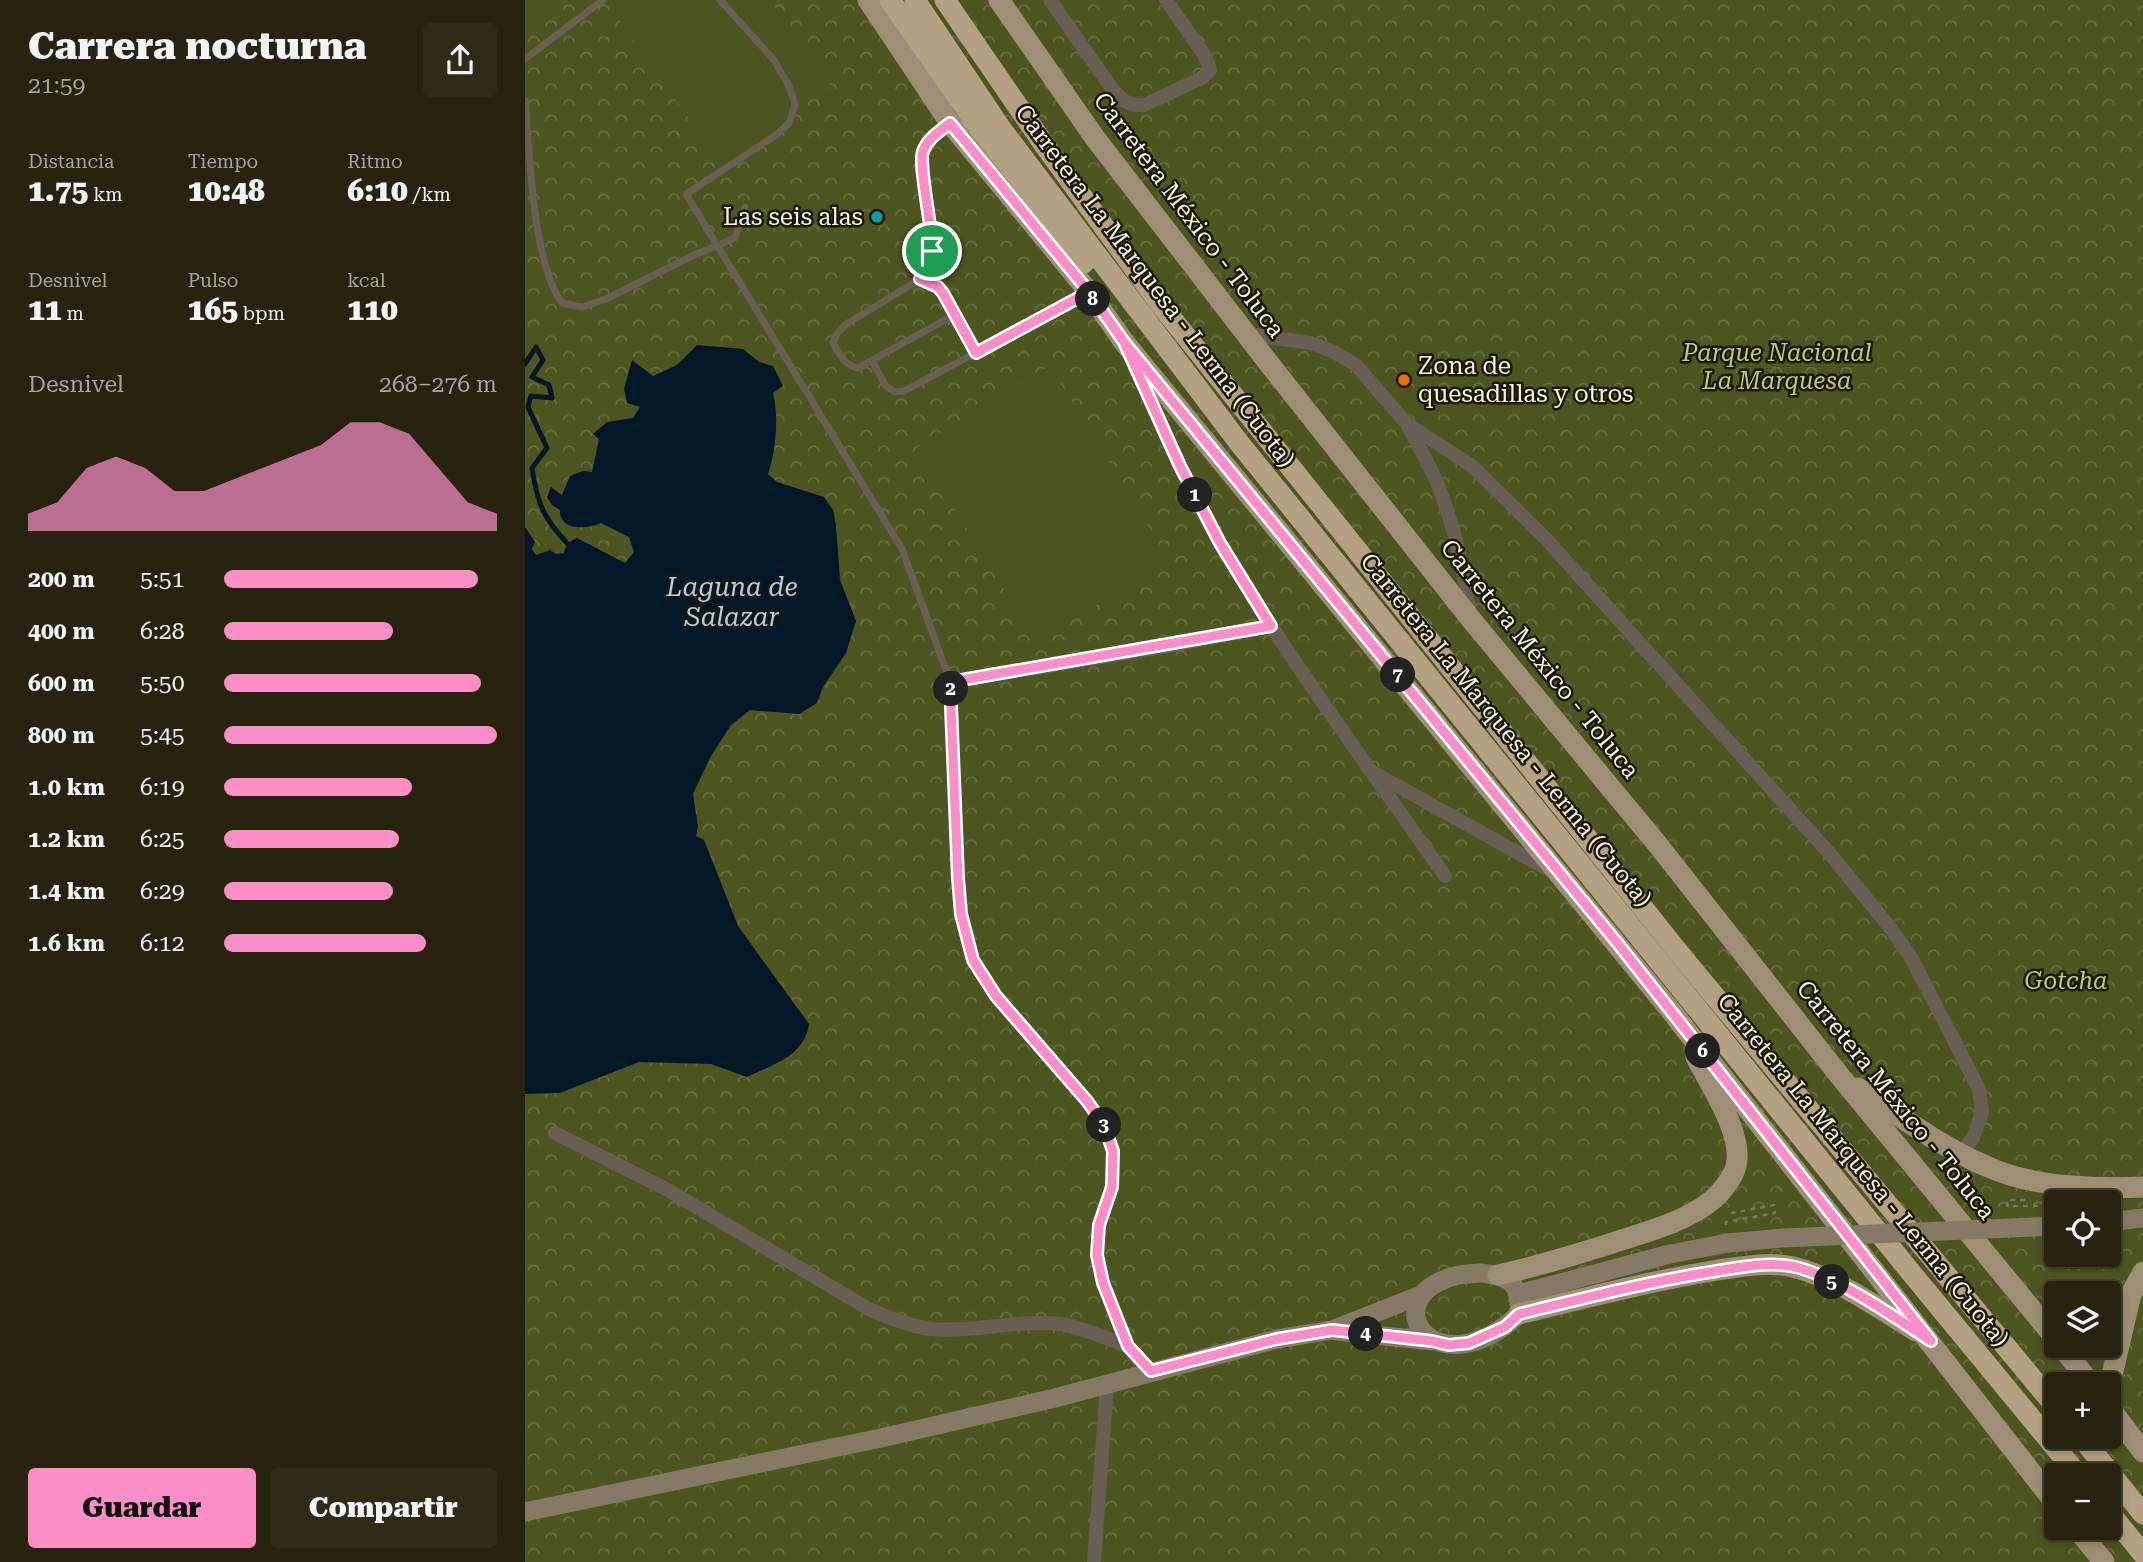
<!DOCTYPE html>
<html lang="es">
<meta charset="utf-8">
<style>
body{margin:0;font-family:"Roboto Serif",serif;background:#302b17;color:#f1f3f6;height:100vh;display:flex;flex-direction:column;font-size:26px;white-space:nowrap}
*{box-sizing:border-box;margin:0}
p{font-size:23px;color:#a5a49e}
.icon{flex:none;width:38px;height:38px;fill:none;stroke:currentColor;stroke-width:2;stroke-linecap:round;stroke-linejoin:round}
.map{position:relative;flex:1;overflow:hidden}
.panel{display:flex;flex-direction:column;background:#28230e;width:525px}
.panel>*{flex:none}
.fabs{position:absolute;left:1519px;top:1190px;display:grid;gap:14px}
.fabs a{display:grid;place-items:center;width:77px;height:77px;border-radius:7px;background:#28230e;box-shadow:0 4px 10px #0003,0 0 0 2px #44402e;font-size:35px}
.pin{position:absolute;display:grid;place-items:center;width:60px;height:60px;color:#fff;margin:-30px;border:4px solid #fff;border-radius:50%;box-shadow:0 2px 7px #0007}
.km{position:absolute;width:35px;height:35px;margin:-18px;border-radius:50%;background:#222;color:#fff;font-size:19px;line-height:35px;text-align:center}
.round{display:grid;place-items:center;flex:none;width:74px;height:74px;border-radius:7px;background:#302b17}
.overview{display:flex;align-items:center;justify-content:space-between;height:119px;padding:0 28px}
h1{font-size:38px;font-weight:800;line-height:52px}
.figures{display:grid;grid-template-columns:repeat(3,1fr);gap:10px;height:119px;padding:7px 28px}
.figures div{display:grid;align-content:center}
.figures b{font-size:30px;font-weight:800}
.figures small{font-size:19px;font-weight:400}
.figures p{font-size:19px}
.chart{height:196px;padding:14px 28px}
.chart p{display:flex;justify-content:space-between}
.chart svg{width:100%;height:126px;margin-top:7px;fill:#fa8fc7;opacity:.7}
.button{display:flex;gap:14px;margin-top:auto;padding:14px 28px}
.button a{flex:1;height:80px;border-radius:7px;background:#fa8fc7;color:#111;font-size:28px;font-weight:800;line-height:80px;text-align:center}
.button a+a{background:#302b17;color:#f1f3f6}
ul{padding:0 28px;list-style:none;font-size:23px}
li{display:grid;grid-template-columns:112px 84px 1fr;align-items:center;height:52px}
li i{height:18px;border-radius:9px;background:#fa8fc7}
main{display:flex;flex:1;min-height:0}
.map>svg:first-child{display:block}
.park{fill:url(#park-crowns);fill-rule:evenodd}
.pitch{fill:#4d5520}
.water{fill:#021829}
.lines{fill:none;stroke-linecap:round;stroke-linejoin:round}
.stream{stroke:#021829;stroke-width:5}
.path{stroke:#7a745b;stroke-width:2.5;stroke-dasharray:5 5;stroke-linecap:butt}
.lane{stroke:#675f54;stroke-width:7}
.street{stroke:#675f54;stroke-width:14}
.secondary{stroke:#867a67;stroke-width:19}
.primary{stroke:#9e8e76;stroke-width:21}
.highway{stroke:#b4a083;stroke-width:21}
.secondary-bridge{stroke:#867a67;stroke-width:19}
.route-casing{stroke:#fff;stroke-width:14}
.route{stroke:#fa8fc7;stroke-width:9}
.culture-dot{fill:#0f9aa8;stroke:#1b180b;stroke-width:2.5}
.food-dot{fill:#e8710a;stroke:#1b180b;stroke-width:2.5}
.labels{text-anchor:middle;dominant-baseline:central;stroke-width:5;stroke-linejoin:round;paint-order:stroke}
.street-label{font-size:24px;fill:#f8f4e3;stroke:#1b180b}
.poi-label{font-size:24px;fill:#f8f4e3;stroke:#1b180b;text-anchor:end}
.park-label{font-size:24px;font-style:italic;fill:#bdcb7a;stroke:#1b180b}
.water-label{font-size:26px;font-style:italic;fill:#aad2f3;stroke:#1b180b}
</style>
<main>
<section class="panel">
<div class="overview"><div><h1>Carrera nocturna</h1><p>21:59</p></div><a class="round"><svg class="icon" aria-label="share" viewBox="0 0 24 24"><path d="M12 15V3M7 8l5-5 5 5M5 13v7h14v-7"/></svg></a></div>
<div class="figures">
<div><p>Distancia</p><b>1.75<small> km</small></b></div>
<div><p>Tiempo</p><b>10:48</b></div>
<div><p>Ritmo</p><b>6:10<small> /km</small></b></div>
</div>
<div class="figures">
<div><p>Desnivel</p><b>11<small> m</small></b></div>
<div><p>Pulso</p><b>165<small> bpm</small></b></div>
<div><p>kcal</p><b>110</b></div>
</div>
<div class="chart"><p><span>Desnivel</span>268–276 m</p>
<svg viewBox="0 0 160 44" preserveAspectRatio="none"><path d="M0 44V38L10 34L20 22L30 18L40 22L50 30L60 30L70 26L80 22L90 18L100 14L110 6L120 6L130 10L140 22L150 34L160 38V44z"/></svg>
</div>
<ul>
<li><b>200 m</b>5:51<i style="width:93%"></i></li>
<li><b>400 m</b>6:28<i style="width:62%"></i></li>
<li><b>600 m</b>5:50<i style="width:94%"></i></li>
<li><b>800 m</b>5:45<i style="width:100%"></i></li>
<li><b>1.0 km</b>6:19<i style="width:69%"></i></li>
<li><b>1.2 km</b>6:25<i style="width:64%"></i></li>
<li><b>1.4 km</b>6:29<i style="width:62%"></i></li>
<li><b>1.6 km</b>6:12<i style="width:74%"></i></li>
</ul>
<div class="button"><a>Guardar</a><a>Compartir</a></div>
</section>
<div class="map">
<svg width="1618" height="1562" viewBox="0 0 1618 1562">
<defs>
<pattern id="park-crowns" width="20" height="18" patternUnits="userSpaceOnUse" patternTransform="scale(1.75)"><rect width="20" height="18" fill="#4d5520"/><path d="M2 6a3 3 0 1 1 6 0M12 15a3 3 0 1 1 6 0" fill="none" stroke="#676e40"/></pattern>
</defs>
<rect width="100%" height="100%" fill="#362f12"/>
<path class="park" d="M0,0H1618V1562H0ZM1531,1202H1584V1255H1531ZM1531,1293H1584V1346H1531ZM1531,1384H1584V1437H1531ZM1531,1475H1584V1528H1531Z"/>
<g class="pitch">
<polygon points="0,0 47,0 2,30 0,27"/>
<polygon points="80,0 245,0 305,86 196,164"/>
<polygon points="525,366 644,561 511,642 392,447"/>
</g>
<path class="water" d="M172,345L218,349L234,362L248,366L258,386L248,393C254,417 251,451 243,474L252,482L299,497L308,510L311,525L315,580L331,621L321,653L298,687L292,703L274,714L225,710L206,725L186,756L168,794L173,826L171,836L179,840L213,926L284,1024C279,1057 248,1064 222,1077L186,1064L114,1062L35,1093L0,1094V527L10,542L7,549L11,555L25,550L31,554L39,553L42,543L52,538L100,563L109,552L104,537L76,523C63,529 34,532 35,510L27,505L22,497L26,487L37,495L45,476L58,471L67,472L74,439L68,434L82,422L108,418L115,407L102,403L99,389L107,360L128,376L152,365Z"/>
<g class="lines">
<path class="stream" d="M0,364L11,347L18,360L7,377L24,385L27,398L6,396L3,407L22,448L7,468C12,502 18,518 42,543"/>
<g class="path">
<polyline points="1500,1200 1482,1200 1482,1206 1531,1206"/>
<polyline points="1201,1225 1201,1222 1250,1213 1249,1205 1202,1214"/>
</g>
<g class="lane">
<polyline points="195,0 249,60 264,86 270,105 264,123 250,136 161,194 377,549 425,681"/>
<polyline points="0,59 78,0"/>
<path d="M0,100C5,152 7,262 37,303L57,307L81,299L167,256L210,238L220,207"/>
<path d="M425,124L405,139L397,159L408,233L407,251L403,265L395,279L320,325L312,334L308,343C315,355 319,365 333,368L429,315L451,353"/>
<polyline points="395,279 413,287 429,315"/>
<polyline points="347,361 361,386 370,392 379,391 563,293"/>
</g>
<g class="street">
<path d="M525,0L588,90C598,101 603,106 619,105L677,78L685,70L680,56L641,0"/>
<polyline points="721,334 786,343 809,352 831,365 881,423 947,466 1021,539 1306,855 1367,930 1387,959 1454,1089 1457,1112 1448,1138 1436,1154"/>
<path d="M608,362C636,424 662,487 696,545C763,659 844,767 920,876"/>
<path d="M882,424C892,444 904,463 912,483C930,526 939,571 945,616"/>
<polyline points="851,774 1026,871"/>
<path d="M30,1133L141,1189L344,1309C364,1318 384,1326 406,1329C449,1333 493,1319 536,1324C559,1328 581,1338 602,1346"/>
<polyline points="626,1371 602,1346 578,1283 572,1255 574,1225 587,1187 588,1151 579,1125 562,1101 471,996 448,960 436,914 433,878 425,682 648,645 746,626"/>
<polyline points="569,1562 582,1384"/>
</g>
<g class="secondary">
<polyline points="1584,1222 1618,1218"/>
<path d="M955,1273C985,1276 996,1283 994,1314C914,1389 849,1305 923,1278C933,1274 945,1274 955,1273Z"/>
<polyline points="994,1294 1145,1254 1203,1243"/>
<polyline points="811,1331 907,1341"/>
<polyline points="0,1512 356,1438 530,1398 752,1339 807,1330 896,1295"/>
</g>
<g class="primary">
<polyline points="343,0 425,123 564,292 599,342 1147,1012 1531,1504"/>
<polyline points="474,0 570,138 742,361 945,618 1133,845 1314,1075 1531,1339"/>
<path d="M1333,1088C1378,1118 1422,1152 1473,1171C1514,1187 1574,1189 1618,1187"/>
<path d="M973,1275C1018,1265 1060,1252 1103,1238C1131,1229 1162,1220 1186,1201C1195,1194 1208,1178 1211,1166C1219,1134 1185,1085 1171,1057"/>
<path d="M994,1314C1060,1298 1126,1281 1193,1270C1217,1267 1244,1261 1268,1267C1312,1278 1352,1307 1391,1331"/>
<polyline points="1536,1346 1566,1384"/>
<polyline points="1584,1388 1606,1294 1618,1272"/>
<polyline points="1584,1407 1618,1452"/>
<polyline points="1551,1528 1579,1562"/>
</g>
<g class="highway">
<polyline points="365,0 446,116 559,263"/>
<polyline points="390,0 477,130 715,444 1388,1275 1553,1475"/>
<polyline points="420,0 520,146 636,305 1158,958 1531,1407"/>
<polyline points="1556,1437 1618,1514"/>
<polyline points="1584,1512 1618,1554"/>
</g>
<polyline class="secondary-bridge" points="1203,1243 1258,1238 1531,1226"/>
</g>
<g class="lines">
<defs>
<path id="route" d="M407,251L395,279L413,287L418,293L451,353L564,292L599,342L655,466L695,543L746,626L425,682L433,878L436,914L448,960L471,996L562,1101L579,1125L588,1151L587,1187L574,1225L572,1255L578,1283L603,1346L626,1371L752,1339L807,1330L907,1341L924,1345L944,1343L980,1327L994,1314C1060,1298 1125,1281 1192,1271C1216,1267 1241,1262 1266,1266C1310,1275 1368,1316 1406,1341L1094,945L599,342L564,292L425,123C415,131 403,138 398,151C393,166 408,228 407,251"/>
</defs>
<use href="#route" class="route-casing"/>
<use href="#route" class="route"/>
</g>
<circle class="culture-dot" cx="352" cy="217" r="7"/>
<circle class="food-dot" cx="879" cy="380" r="7"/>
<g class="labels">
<g class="street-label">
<text transform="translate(664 215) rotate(53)">Carretera México - Toluca</text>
<text transform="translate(630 286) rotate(53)">Carretera La Marquesa - Lerma (Cuota)</text>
<text transform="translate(1015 659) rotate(51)">Carretera México - Toluca</text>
<text transform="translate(981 730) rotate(51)">Carretera La Marquesa - Lerma (Cuota)</text>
<text transform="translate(1371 1100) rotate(51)">Carretera México - Toluca</text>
<text transform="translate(1338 1170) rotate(51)">Carretera La Marquesa - Lerma (Cuota)</text>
</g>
<g class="poi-label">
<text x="338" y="217">Las seis alas</text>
<text x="893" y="366" text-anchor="start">Zona de<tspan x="893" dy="28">quesadillas y otros</tspan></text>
</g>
<g class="park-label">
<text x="1252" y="353">Parque Nacional<tspan x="1252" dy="28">La Marquesa</tspan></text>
<text x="1541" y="981">Gotcha</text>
</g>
<g class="water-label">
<text x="207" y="587">Laguna de<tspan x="207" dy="30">Salazar</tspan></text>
</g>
</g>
</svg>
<div class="fabs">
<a><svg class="icon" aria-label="locate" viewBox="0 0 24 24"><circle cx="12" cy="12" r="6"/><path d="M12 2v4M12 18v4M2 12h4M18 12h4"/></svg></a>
<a><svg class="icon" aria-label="layers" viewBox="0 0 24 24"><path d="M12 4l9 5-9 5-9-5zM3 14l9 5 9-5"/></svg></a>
<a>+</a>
<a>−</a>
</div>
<div class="pin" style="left:407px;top:251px;background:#1e9e55"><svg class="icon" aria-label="arrive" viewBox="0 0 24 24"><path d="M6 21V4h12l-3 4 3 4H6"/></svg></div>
<b class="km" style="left:670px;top:495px">1</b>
<b class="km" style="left:426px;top:689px">2</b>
<b class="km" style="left:579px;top:1125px">3</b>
<b class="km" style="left:841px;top:1334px">4</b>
<b class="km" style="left:1307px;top:1282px">5</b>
<b class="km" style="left:1178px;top:1051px">6</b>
<b class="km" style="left:873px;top:675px">7</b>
<b class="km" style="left:568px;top:299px">8</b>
</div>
</main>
